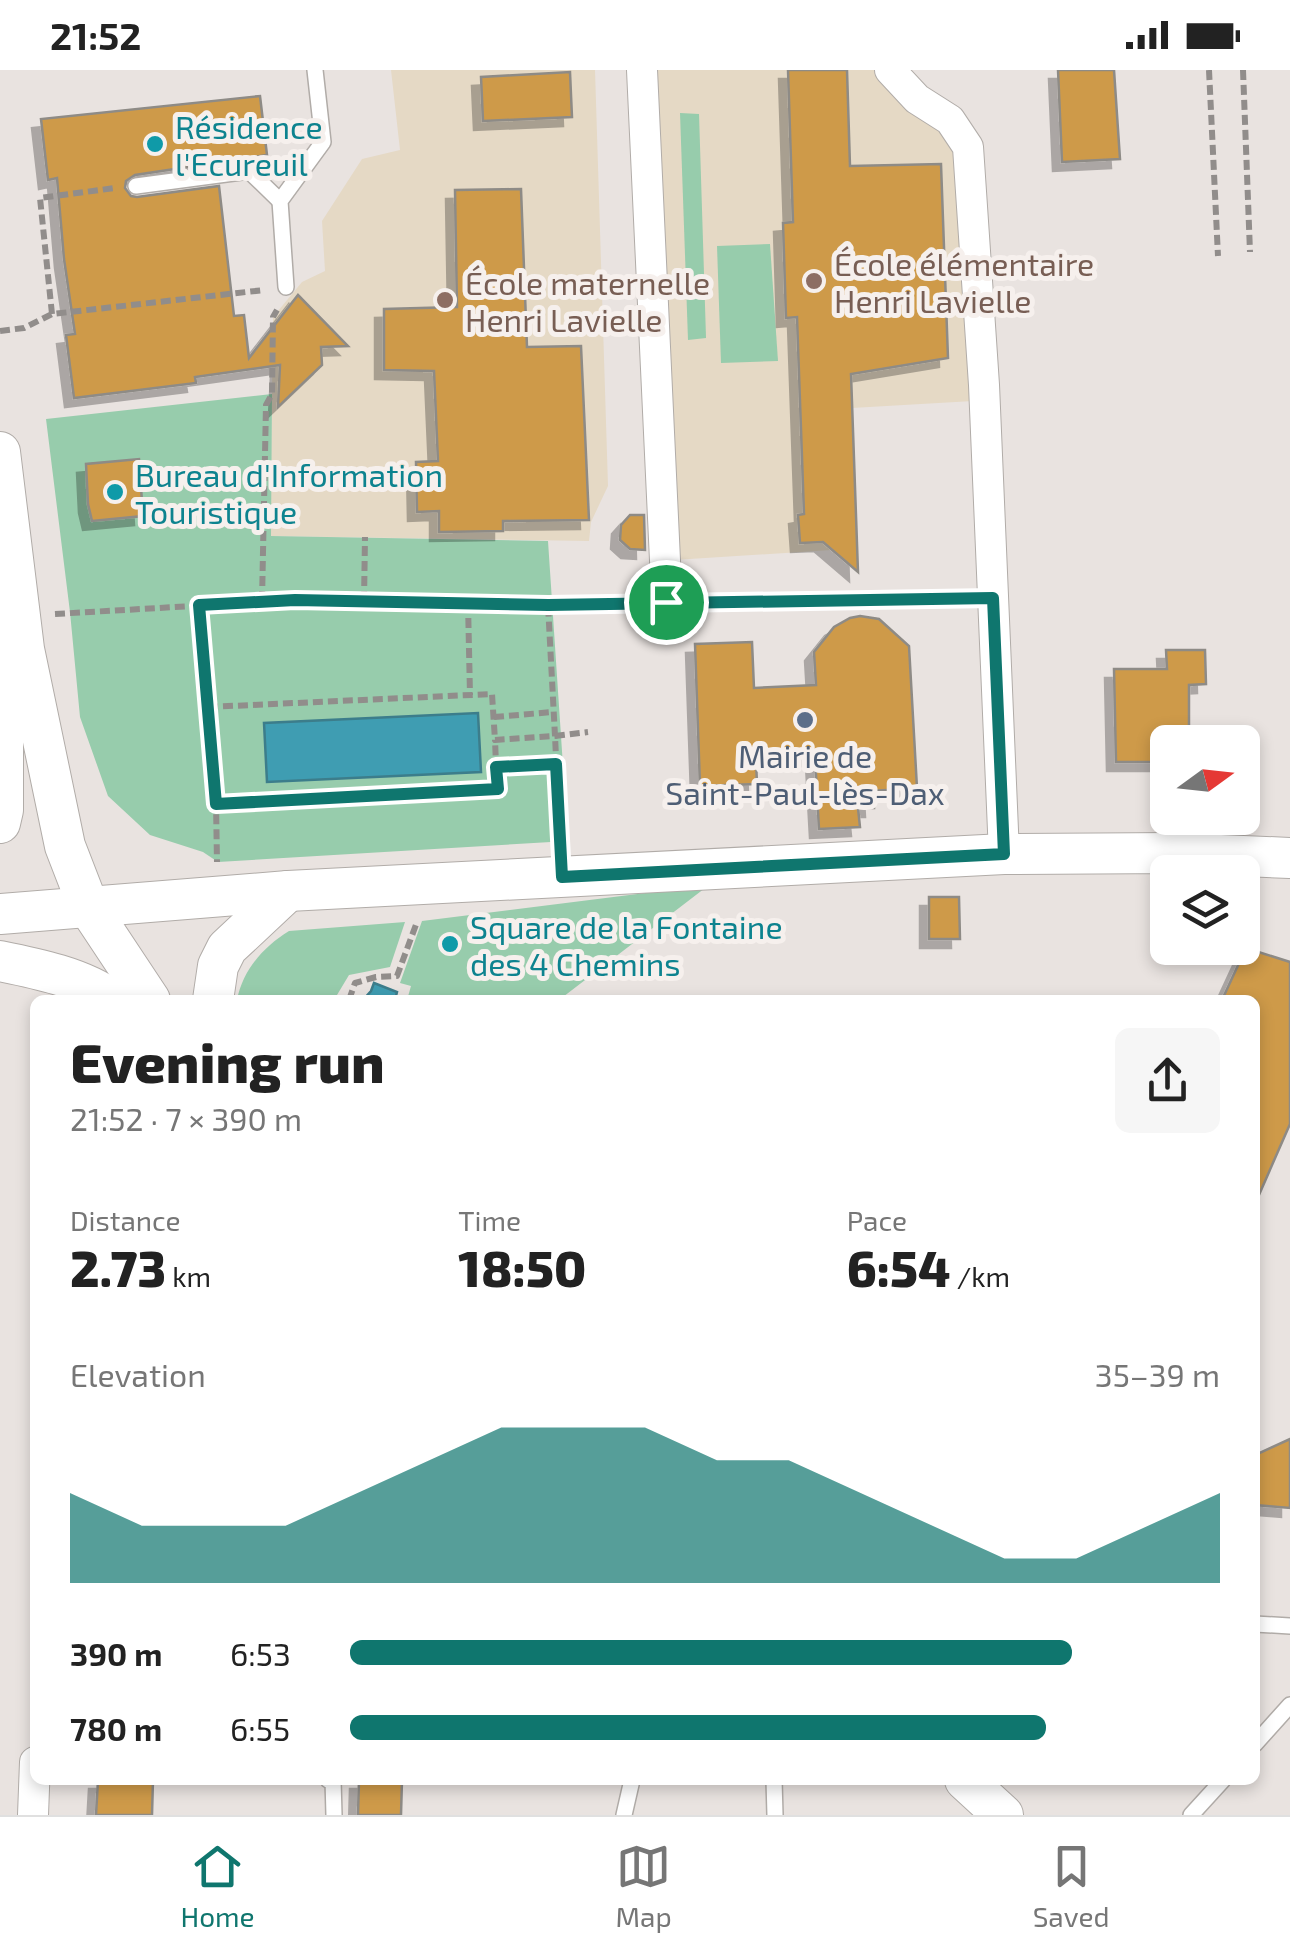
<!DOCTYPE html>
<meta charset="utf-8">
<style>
body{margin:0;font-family:"Exo 2",sans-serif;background:#f6f6f6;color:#222;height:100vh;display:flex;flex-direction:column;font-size:38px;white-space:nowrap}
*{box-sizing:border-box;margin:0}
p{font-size:32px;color:#767676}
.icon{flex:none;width:55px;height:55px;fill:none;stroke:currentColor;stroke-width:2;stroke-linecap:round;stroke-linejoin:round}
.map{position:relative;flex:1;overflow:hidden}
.details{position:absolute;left:30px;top:925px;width:1230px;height:790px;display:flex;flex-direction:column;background:#fff;border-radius:15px;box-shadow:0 5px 15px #0003}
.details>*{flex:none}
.needle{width:65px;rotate:75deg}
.buttons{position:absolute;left:1150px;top:655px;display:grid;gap:20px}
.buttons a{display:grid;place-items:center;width:110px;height:110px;border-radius:15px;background:#fff;box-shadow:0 5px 15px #0003;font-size:50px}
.pin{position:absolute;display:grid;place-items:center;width:85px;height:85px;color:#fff;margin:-42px;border:5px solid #fff;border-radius:50%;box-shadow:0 2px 10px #0007}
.round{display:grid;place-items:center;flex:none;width:105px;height:105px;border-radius:15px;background:#f6f6f6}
.overview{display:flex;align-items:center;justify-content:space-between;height:170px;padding:0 40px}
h1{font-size:55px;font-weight:800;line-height:75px}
.metrics{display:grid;grid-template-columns:repeat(3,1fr);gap:15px;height:170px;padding:10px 40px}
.metrics div{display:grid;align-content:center}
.metrics b{font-size:50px;font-weight:800}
.metrics small{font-size:28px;font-weight:400}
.metrics p{font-size:28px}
.chart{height:280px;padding:20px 40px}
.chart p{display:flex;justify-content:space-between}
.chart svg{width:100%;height:180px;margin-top:10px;fill:#0f766e;opacity:.7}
ul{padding:0 40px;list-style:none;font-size:32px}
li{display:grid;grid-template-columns:160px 120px 1fr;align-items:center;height:75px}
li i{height:25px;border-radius:12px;background:#0f766e}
.status{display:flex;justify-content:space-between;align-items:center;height:70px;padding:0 50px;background:#fff;direction:ltr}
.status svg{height:28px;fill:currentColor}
.dock{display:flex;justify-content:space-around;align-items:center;height:140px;border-top:2px solid #e0e0e0;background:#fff;font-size:28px;color:#767676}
.dock a{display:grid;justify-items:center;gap:5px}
.dock .current{color:#0f766e}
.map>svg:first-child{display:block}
.education{fill:#e5d9c5}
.green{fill:#97ccac}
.water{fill:#3f9db2;stroke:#3c7d8b;stroke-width:2.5}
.building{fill:#ce9a4a;stroke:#8e8b86;stroke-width:2.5;filter:url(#shadow)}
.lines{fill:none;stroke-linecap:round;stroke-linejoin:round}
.lane-casing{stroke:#b1aca8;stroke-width:18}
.street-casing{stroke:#b1aca8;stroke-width:32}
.secondary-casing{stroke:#b1aca8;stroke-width:42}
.path{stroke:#918d8b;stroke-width:6;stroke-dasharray:10 5;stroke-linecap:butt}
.lane{stroke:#fff;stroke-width:15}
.street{stroke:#fff;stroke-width:30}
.secondary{stroke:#fff;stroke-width:40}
.route-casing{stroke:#fff;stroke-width:20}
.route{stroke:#0f766e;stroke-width:12}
.culture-dot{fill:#0f9aa8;stroke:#f6f0ed;stroke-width:4}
.education-dot{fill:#8d6e63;stroke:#f6f0ed;stroke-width:4}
.service-dot{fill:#5c6f8a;stroke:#f6f0ed;stroke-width:4}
.labels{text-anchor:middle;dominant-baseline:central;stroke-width:10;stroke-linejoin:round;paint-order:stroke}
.culture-label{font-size:32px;fill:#0d838f;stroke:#f6f0ed;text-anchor:start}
.education-label{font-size:32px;fill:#785e54;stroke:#f6f0ed;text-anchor:start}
.service-label{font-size:32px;fill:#4e5e75;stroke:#f6f0ed}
</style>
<div class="status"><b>21:52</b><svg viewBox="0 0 49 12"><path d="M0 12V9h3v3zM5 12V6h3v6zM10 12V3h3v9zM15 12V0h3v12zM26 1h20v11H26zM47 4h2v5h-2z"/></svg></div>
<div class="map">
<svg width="1290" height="1745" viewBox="0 0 1290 1745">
<defs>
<filter id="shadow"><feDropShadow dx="-9" dy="9" stdDeviation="0" flood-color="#0004"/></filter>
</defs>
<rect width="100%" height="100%" fill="#e9e3e0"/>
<g class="education">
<polygon points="391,0 595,0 608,416 591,452 589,471 270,466 273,247 302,212 325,201 322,151 362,89 400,80"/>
<polygon points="651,0 879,0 932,50 957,80 973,331 852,338 838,484 832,480 674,490"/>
</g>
<g class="green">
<polygon points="680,43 699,44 706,268 688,270"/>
<polygon points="770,174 778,291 721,293 717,176"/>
<polygon points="272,324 271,466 548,471 568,771 218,792 203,782 150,765 108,726 80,647 70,542 46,349"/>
<polygon points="709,815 559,930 407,930 411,916 400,913 422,851"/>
<path d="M405,852L390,897L349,905L334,930H237C243,900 263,877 289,861Z"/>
</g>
<g class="water">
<polygon points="478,643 481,702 267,712 264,653"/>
<polygon points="374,913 397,922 396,926 407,930 363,930 371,921"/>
</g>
<g class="building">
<polygon points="788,0 847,0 850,96 941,94 948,288 851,304 858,502 823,472 800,473 798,445 804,444 797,247 786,248 783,153 793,152"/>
<polygon points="1058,0 1114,0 1120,89 1062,92"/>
<polygon points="570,2 572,47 483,51 481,7"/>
<polygon points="260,26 267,85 135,105 126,111 125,118 131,126 137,127 219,116 234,246 244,245 249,288 298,225 348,276 321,277 322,295 278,337 280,295 195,307 196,313 74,328 66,265 75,264 64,189 57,108 48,110 41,49"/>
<polygon points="521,119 527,277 581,276 589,450 503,451 503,461 439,462 439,441 417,442 416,392 438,391 434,301 384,300 384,239 457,237 455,120"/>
<polygon points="139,389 143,446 92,451 88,434 86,394"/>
<polygon points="630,445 644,445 645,480 630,479 620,470 621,455"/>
<polygon points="860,546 879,549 909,576 917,718 873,721 874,738 858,738 860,757 819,759 815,687 756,690 757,714 700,716 695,574 752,572 754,618 816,615 814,582 834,557 850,548"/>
<polygon points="1166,580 1205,580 1206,614 1189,615 1189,672 1168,672 1168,692 1116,692 1114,599 1167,599"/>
<polygon points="929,827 959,827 960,869 929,869"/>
<polygon points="1246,878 1290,892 1290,1054 1255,1134 1255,930 1222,930"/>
<polygon points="1290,1369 1290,1438 1255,1435 1255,1385"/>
<polygon points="98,1710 153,1710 152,1745 96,1745"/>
<polygon points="359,1710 402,1710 401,1745 358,1745"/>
</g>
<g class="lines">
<defs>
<g id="lane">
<polyline points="136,116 249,101 280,131"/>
<polyline points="286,217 280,131 323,72 315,0"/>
<polyline points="1255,1554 1290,1556"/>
<polyline points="1255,1674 1290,1635"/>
<polyline points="328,1710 333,1710 334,1745"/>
<polyline points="774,1710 775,1745"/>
<polyline points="624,1745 632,1710"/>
<polyline points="1191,1745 1223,1710"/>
</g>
<g id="street">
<polyline points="642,0 667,533"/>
<polyline points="890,0 917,29 950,50 968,77 984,315 1004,784"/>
<polyline points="33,1745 35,1692"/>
</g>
<g id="secondary">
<polyline points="0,382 24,579 65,776 89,838 150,930"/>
<polyline points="0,753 3,740 3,582 12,564"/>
<polyline points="0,844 288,821 1004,784 1175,783 1290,788"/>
<path d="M0,891C35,898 84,908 112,930"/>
<polyline points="213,930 218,896 227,878 288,821"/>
<polyline points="965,1710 1003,1745"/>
</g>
</defs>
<use href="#lane" class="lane-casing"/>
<use href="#street" class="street-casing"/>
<use href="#secondary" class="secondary-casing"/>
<g class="path">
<polyline points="1209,0 1218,186"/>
<polyline points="1243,0 1250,182"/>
<polyline points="52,244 40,128 115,118"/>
<polyline points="0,261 24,258 52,244 264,220"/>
<polyline points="262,531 266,335 272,324 273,247 277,240"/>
<polyline points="364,531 365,467"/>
<polyline points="699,532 962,528"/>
<polyline points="468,533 470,625"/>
<polyline points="199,535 216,733 217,792"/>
<polyline points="55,544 295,530 548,535 637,533"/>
<polyline points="208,637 492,624 495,670 555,666 548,535"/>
<polyline points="494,647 553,642"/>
<polyline points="497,697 556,693"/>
<polyline points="216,733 497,719 495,670"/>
<polyline points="560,771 555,666 588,662"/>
<polyline points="349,930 355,913 376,907 397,906 417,852"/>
</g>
<use href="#lane" class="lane"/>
<use href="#street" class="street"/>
<use href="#secondary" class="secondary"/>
</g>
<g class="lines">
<defs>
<polygon id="route" points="993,528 1004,784 562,807 556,694 496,697 498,719 216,734 199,535 295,530 548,535"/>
</defs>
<use href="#route" class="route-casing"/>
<use href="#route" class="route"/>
</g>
<g class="culture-dot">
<circle cx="155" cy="74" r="10"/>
<circle cx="115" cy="422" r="10"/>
<circle cx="450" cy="874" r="10"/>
</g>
<g class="education-dot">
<circle cx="814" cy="211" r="10"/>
<circle cx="445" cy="230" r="10"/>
</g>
<circle class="service-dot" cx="805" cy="650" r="10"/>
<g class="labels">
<g class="culture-label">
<text x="175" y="56">Résidence<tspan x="175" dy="37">l'Ecureuil</tspan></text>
<text x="135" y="404">Bureau d'Information<tspan x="135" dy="37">Touristique</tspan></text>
<text x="470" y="856">Square de la Fontaine<tspan x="470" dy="37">des 4 Chemins</tspan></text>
</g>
<g class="education-label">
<text x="834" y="193">École élémentaire<tspan x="834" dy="37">Henri Lavielle</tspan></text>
<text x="465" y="212">École maternelle<tspan x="465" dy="37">Henri Lavielle</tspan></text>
</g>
<g class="service-label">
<text x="805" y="685">Mairie de<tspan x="805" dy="37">Saint-Paul-lès-Dax</tspan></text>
</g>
</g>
</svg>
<div class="buttons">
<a><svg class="needle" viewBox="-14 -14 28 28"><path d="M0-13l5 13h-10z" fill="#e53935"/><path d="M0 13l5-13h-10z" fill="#767676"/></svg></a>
<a><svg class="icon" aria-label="layers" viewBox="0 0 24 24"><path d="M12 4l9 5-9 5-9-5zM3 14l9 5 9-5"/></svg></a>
</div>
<div class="pin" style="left:666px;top:532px;background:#1e9e55"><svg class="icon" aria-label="arrive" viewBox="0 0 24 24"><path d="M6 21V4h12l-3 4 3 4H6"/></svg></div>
<section class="details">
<div class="overview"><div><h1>Evening run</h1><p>21:52 · 7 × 390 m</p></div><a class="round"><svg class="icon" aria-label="share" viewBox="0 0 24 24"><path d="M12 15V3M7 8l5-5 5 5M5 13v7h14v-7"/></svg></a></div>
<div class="metrics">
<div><p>Distance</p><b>2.73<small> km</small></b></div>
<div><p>Time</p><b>18:50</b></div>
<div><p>Pace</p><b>6:54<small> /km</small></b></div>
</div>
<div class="chart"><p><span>Elevation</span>35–39 m</p>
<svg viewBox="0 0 160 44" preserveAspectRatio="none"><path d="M0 44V22L10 30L20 30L30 30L40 22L50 14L60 6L70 6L80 6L90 14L100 14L110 22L120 30L130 38L140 38L150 30L160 22V44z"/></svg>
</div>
<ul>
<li><b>390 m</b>6:53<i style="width:83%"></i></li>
<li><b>780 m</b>6:55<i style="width:80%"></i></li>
</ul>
</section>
</div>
<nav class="dock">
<a class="current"><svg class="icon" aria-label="home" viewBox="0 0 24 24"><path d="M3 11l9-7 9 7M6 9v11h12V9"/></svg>Home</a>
<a><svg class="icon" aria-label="map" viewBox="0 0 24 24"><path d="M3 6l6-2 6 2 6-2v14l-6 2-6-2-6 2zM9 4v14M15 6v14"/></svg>Map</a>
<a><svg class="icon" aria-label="saved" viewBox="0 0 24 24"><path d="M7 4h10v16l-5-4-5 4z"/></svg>Saved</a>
</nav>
